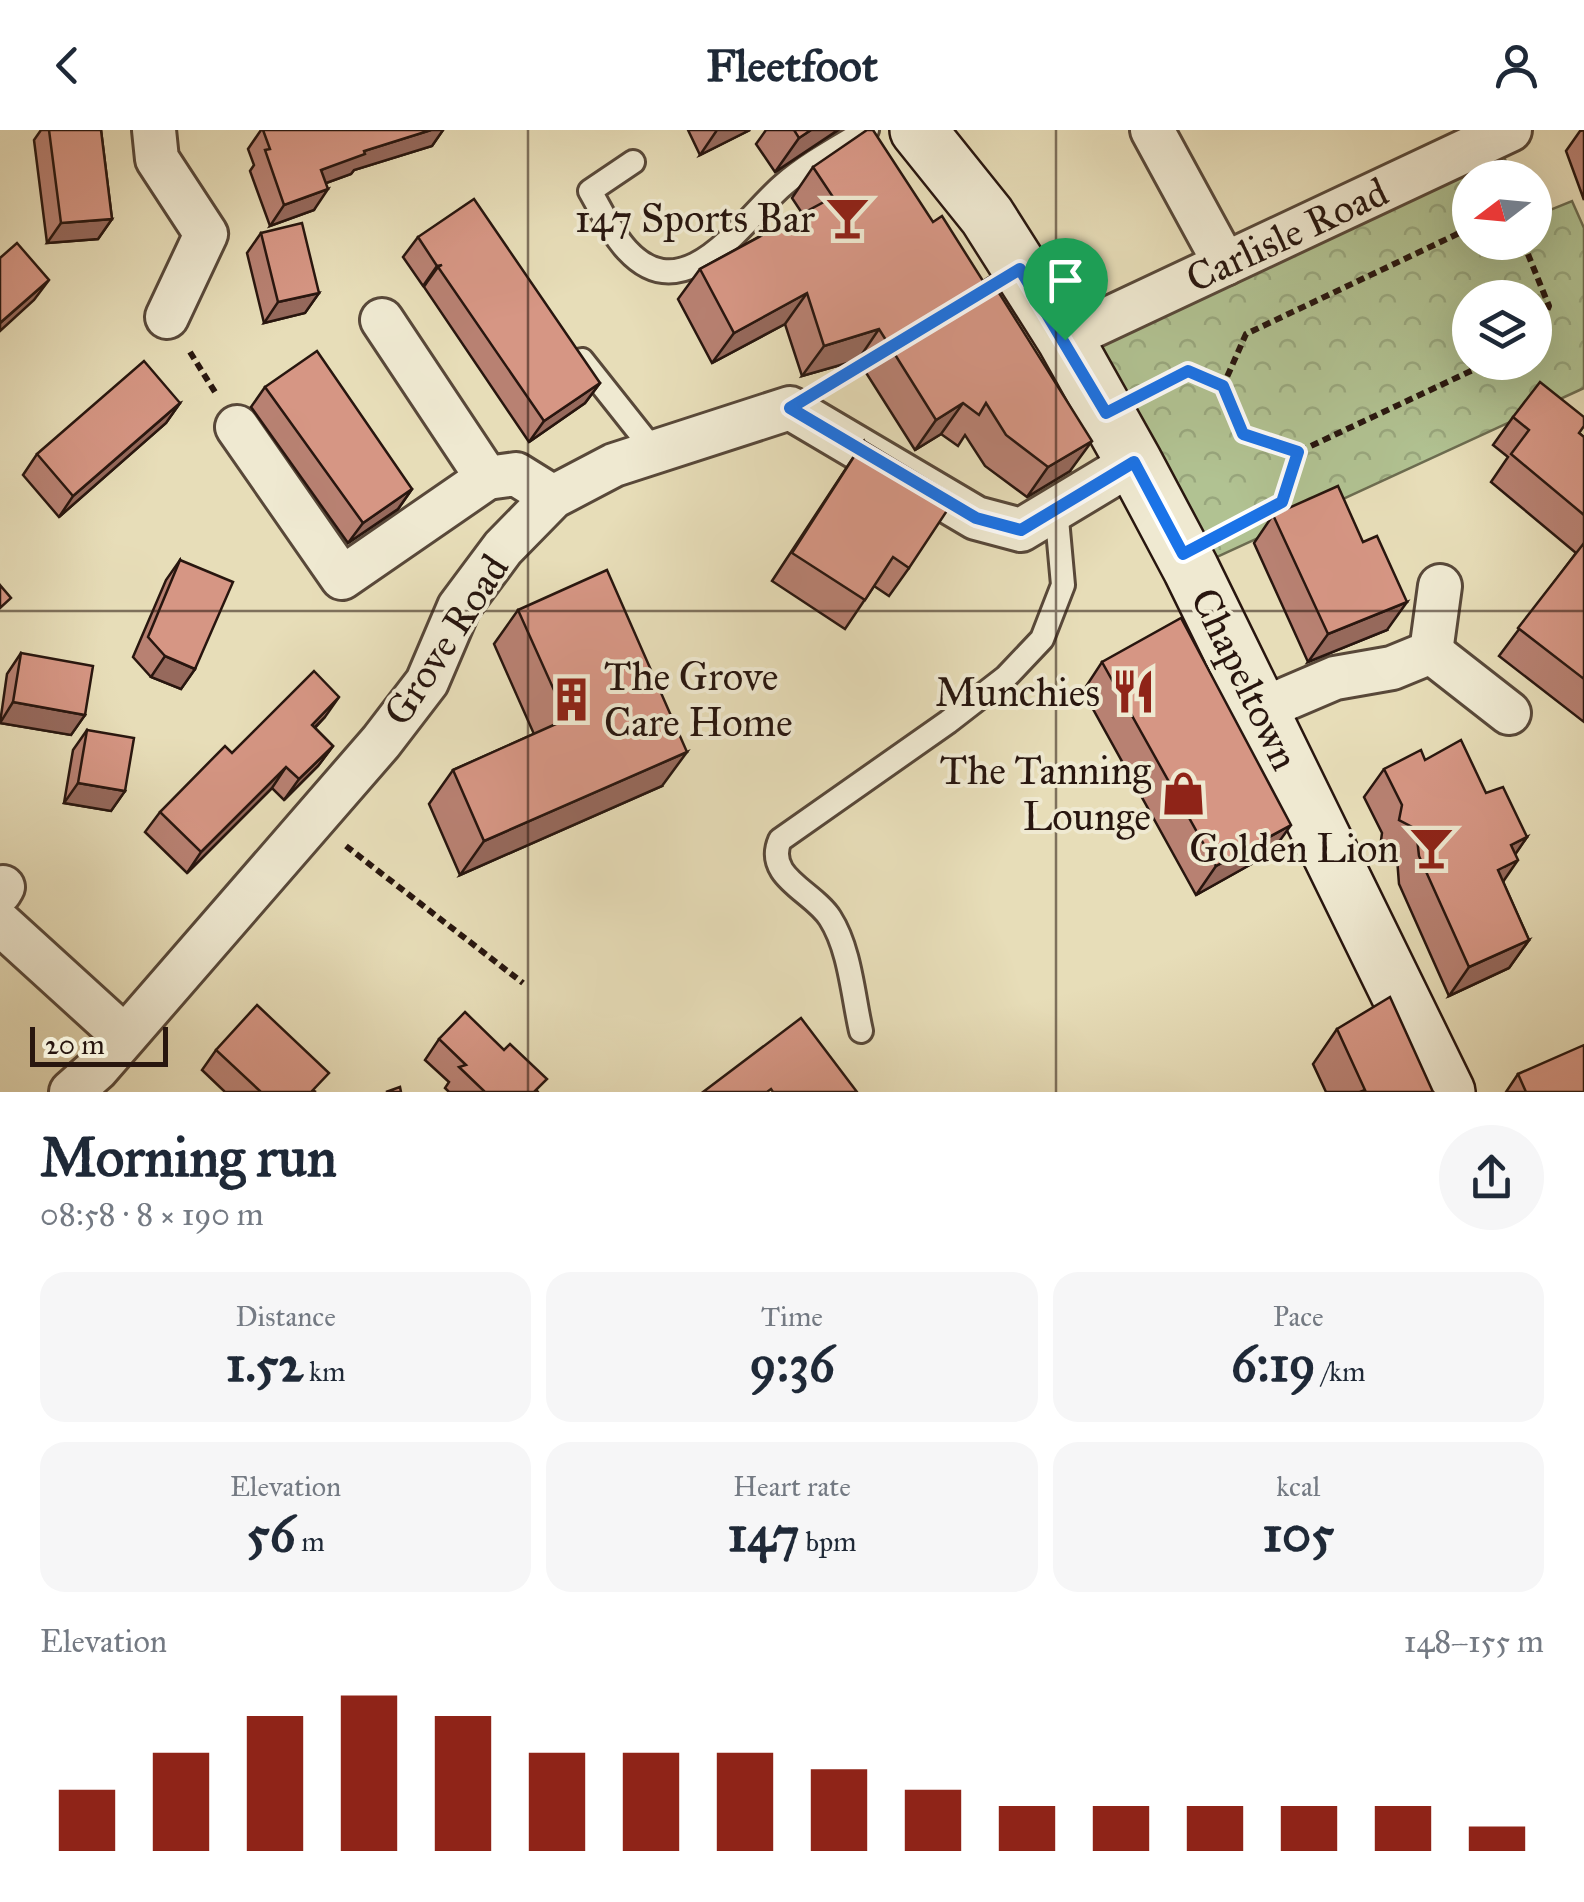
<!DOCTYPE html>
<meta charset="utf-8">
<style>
body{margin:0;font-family:"IM FELL Great Primer",serif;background:#f6f6f7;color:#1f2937;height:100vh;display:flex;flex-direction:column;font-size:38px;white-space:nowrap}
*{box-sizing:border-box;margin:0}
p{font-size:32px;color:#747a83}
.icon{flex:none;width:55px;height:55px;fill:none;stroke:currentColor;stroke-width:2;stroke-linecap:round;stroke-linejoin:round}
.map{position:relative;height:962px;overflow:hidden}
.drawer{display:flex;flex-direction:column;background:#fff;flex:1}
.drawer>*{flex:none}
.needle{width:65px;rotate:254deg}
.controls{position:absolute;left:1452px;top:30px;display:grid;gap:20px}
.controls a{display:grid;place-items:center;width:100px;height:100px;border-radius:50%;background:#fff;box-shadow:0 10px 40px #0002;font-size:50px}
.scale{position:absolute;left:30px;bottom:25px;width:138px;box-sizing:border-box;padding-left:10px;border:5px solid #28160f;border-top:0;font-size:28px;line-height:35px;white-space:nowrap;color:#28160f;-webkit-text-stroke:8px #efe9d1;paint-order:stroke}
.pin{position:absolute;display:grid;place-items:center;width:85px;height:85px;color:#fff;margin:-102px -42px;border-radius:50% 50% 50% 0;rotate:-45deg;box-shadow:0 0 10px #0007}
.pin .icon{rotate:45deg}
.round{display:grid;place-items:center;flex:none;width:105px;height:105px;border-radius:52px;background:#f6f6f7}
.overview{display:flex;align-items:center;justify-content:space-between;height:170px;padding:0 40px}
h1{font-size:55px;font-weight:800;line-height:75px}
.figures{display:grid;grid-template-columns:repeat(3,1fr);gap:15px;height:170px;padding:10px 40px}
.figures div{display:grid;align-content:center;border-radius:25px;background:#f6f6f7;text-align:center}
.figures b{font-size:50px;font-weight:800}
.figures small{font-size:28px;font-weight:400}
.figures p{font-size:28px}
.chart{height:280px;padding:20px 40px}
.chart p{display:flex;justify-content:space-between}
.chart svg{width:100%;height:180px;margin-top:10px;stroke:#8f2418;stroke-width:6}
header{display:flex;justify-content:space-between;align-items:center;height:130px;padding:0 40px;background:#fff;font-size:45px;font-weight:800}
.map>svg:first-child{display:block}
.forest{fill:url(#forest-crowns);stroke:#6c6c50;stroke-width:2.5;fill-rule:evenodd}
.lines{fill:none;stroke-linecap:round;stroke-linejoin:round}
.lane-casing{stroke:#584839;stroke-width:28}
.street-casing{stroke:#584839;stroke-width:48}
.secondary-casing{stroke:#28160f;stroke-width:60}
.path{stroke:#28160f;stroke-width:6;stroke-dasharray:8 5;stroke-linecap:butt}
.lane{stroke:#efe9d1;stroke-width:22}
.street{stroke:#efe9d1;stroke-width:42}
.secondary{stroke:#efe9d1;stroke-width:55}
.wall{fill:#b88172;stroke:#28160f;stroke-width:2.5}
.shaded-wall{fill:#96695c;stroke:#28160f;stroke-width:2.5}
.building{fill:#d69684;stroke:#28160f;stroke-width:2.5}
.route-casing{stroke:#fff;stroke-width:20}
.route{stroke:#1a73e8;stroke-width:12}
.grid{fill:none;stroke:#28160f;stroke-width:2.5;stroke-opacity:0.55}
.labels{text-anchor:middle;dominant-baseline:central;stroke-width:8;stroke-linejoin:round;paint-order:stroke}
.poi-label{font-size:40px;fill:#28160f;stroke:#efe9d1;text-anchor:end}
.street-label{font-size:40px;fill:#28160f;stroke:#efe9d1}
</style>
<header><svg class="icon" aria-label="back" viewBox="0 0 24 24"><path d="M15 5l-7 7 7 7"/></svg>Fleetfoot<svg class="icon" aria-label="person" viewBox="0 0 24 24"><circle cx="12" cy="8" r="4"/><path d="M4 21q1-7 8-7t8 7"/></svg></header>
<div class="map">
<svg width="1584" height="962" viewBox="0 0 1584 962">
<defs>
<pattern id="forest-crowns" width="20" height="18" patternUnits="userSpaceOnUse" patternTransform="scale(2.5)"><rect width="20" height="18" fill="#b1c292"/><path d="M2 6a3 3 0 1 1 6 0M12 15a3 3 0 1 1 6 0" fill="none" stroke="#98a67d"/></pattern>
</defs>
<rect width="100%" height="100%" fill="#e7ddb8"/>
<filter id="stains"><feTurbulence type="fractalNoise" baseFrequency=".002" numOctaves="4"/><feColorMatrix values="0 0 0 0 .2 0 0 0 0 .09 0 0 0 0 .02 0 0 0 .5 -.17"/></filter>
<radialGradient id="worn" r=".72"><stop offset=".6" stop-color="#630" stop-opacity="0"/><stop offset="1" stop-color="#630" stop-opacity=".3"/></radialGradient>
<path class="forest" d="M1495,7L1513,47L1470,48V112H1535V86L1572,71L1584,98V258L1191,439L1065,209ZM1470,168H1535V232H1470Z"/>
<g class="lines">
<defs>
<g id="lane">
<path d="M633,32L590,61C601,80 612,104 627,120C685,183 743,90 782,56C807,34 839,17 867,0"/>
<polyline points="582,230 655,322"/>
<path d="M861,901C853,866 850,819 830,788C813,761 764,747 780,710L948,592L1006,547L1042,509L1063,455L1056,378"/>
</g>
<g id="street">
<polyline points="154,0 157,29 206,104 167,187"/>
<polyline points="1152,0 1225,134"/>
<polyline points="382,190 487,348 516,344 553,367"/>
<polyline points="1065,209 1510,0"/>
<polyline points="237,297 342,448 487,348"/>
<polyline points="1431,522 1509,583"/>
<polyline points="1260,580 1335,548 1392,538 1431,522 1440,456"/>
<polyline points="0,762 3,757"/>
<polyline points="0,793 124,906"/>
<polyline points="71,962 97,939 381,612 427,552 459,477 503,418 553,367 614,335 790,278 976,388 1021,400 1134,332"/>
</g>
<polyline id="secondary" points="918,0 987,86 1065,209 1134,332 1191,439 1447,962"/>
</defs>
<use href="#lane" class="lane-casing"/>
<use href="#street" class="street-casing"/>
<use href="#secondary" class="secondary-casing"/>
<g class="path">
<polyline points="1470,98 1246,204 1223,256 1243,304 1298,322 1490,232"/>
<polyline points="1523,112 1549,176 1535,209"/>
<polyline points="190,222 215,262"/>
<polyline points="832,251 864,231"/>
<polyline points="1152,259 1187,241 1223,256"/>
<polyline points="1228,401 1282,372 1298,322"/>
<polyline points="346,716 523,853"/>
</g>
<use href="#lane" class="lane"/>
<use href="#street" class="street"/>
<use href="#secondary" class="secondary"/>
</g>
<g class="wall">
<polygon points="41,0 101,0 112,89 98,109 47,113 34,10"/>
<polygon points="261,0 443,0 432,16 354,40 351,44 326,53 314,80 270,96 250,41 254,35 248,19"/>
<polygon points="688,0 750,0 700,25"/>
<polygon points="766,0 838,0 775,42 756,14"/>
<polygon points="1584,0 1584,70 1566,21 1580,1"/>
<polygon points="813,37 1070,341 1027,367 985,336 965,305 958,316 941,304 915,320 858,230 802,246 785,194 712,233 678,169 700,139 802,83 792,68"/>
<polygon points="261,103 319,163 305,183 264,193 247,123"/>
<polygon points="418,107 600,253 585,273 529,312 424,157 425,155 423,156 403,127"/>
<polygon points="265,257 412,359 398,379 348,413 251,277"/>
<polygon points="180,273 166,293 59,387 23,345 37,324"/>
<polygon points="1513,287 1579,303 1584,307 1584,592 1499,526 1576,423 1491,352 1508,327 1493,315"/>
<polygon points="864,311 909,438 889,466 874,456 845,499 772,451"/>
<polygon points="1273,385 1387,500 1308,532 1254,413"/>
<polygon points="180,430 195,539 181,559 151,547 133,527 166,450"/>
<polygon points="518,480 662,656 460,745 429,674 453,640 534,604 494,514"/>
<polygon points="21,523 85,585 71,605 0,593 7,544"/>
<polygon points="1102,532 1271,723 1196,765 1083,561"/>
<polygon points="325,587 315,598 333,616 318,636 284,670 272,658 187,743 145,702 160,682 232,623"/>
<polygon points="87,600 125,661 111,681 64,673 73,620"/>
<polygon points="1425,630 1486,663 1527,707 1515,724 1503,752 1529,810 1509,838 1449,866 1399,754 1397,728 1380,718 1382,703 1364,667 1384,639"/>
<polygon points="1337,899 1433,962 1326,962 1313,934"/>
<polygon points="439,909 504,920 538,962 449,962 445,958 449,952 425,930"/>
<polygon points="216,920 316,962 225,962 202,940"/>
<polygon points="1518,944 1584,962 1506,962"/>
</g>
<g class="shaded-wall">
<polygon points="431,0 443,0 432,16 354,40 351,44 307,60 321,40 364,21"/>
<polygon points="717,0 750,0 700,25"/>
<polygon points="811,0 838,0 775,42 799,8"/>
<polygon points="328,59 314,80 270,96 284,75"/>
<polygon points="112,89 98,109 47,113 61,93"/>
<polygon points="442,135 438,137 425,155 423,156 437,136"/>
<polygon points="49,150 34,170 0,201 0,193"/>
<polygon points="319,163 305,183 264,193 278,172"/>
<polygon points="807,163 785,194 712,233 734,203"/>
<polygon points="879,199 858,230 802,246 824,216"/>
<polygon points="600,253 585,273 529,312 544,291"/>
<polygon points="180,273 166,293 59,387 73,366"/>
<polygon points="963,273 941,304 915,320 936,290"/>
<polygon points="1092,311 1070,341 1027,367 1048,337"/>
<polygon points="412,359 398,379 348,413 363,393"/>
<polygon points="1407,472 1387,500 1308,532 1328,504"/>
<polygon points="165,526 195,539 181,559 151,547"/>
<polygon points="339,567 325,587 297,615 312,595"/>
<polygon points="13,572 85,585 71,605 0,593"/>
<polygon points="333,616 318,636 284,670 299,649"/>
<polygon points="687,622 662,656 460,745 484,711"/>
<polygon points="286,637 272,658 187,743 201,722"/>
<polygon points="78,653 125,661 111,681 64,673"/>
<polygon points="1291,695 1271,723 1196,765 1216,736"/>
<polygon points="1527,707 1508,735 1518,730 1498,759 1478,768 1511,715"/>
<polygon points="1529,810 1509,838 1449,866 1469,837"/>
</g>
<g class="building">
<polygon points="49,0 101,0 112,89 61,93"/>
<polygon points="263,0 431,0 364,21 365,24 321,40 328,59 284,75 265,20 270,19"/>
<polygon points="794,0 811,0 799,8"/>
<polygon points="867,0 873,0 933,92 942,86 983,151 989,147 1092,311 1048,337 1006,305 986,273 979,285 963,273 936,290 879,199 824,216 807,163 734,203 700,139 833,67 813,37"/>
<polygon points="474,69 600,253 544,291 438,137 442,135 437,136 418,107"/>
<polygon points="302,93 319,163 278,172 261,103"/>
<polygon points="17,113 49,150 0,193 0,128"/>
<polygon points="317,221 412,359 363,393 265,257"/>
<polygon points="144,231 180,273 73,366 37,324"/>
<polygon points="1540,252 1584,287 1584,296 1579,303 1584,307 1584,385 1511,324 1529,300 1513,287"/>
<polygon points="864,311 956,367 909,438 893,427 865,470 792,423"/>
<polygon points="1338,356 1363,412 1377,406 1407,472 1328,504 1273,385"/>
<polygon points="1584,413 1584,549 1518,498"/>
<polygon points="180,430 233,452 195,539 165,526 148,507"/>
<polygon points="607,440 687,622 484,711 453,640 567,589 518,480"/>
<polygon points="0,455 11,468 0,478"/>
<polygon points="1181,488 1291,695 1216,736 1102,532"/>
<polygon points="21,523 93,536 85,585 13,572"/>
<polygon points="314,541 339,567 312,595 333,616 299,649 286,637 201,722 160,682 225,616 232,623"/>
<polygon points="87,600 134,608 125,661 78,653"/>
<polygon points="1461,610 1486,663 1503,657 1527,707 1511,715 1518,730 1498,740 1529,810 1469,837 1419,726 1416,699 1399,690 1402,675 1384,639 1421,620 1425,630"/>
<polygon points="1390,867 1433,962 1360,962 1365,960 1337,899"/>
<polygon points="257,875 329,943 311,962 261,962 216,920"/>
<polygon points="465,882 504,920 510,914 547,949 534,962 485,962 459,937 466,935 439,909"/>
<polygon points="801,888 857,962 773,962 771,959 767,962 703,962"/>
<polygon points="1584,915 1584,962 1526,962 1518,944"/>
<polygon points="400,957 401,962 386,962"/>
</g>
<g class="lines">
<defs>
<polygon id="route" points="1020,139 1106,283 1188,241 1223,256 1243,304 1298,322 1282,372 1183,424 1134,332 1021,400 976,388 790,278"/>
</defs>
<use href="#route" class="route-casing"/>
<use href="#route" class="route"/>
</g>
<path class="grid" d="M528,0V962M1056,0V962M0,481H1584"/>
<defs>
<symbol id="bar-bare" viewBox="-9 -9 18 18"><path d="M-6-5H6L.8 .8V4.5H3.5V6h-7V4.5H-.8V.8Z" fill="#8f2418" stroke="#efe9d1" stroke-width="2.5" paint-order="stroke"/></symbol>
<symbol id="restaurant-bare" viewBox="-9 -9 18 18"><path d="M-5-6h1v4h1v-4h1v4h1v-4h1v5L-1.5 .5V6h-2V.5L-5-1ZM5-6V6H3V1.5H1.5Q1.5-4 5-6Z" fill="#8f2418" stroke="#efe9d1" stroke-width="2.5" paint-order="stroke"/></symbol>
<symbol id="building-bare" viewBox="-9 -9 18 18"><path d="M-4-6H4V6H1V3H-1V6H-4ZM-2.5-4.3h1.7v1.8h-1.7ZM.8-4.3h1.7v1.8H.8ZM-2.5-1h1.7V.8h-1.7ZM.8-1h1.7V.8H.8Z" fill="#8f2418" stroke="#efe9d1" stroke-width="2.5" paint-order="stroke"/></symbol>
<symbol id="shop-bare" viewBox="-9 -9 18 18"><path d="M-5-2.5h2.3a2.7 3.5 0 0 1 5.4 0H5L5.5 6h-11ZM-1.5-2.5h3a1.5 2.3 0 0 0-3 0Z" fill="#8f2418" stroke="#efe9d1" stroke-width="2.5" paint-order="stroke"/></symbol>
</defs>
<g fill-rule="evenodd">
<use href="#bar-bare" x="816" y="56" width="63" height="63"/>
<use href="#restaurant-bare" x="1102" y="530" width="63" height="63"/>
<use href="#building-bare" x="540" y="538" width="63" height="63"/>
<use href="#shop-bare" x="1152" y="632" width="63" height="63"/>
<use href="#bar-bare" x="1400" y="686" width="63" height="63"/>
</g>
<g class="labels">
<g class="poi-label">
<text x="815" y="88">147 Sports Bar</text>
<text x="604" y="546" text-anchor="start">The Grove<tspan x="604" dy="46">Care Home</tspan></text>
<text x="1100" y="562">Munchies</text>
<text x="1151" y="640">The Tanning<tspan x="1151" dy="46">Lounge</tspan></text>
<text x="1399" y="718">Golden Lion</text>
</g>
<g class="street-label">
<text transform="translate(1287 105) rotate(-25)">Carlisle Road</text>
<text transform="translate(446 510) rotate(-57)">Grove Road</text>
<text transform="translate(1245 549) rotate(64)">Chapeltown</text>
</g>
</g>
<rect width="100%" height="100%" filter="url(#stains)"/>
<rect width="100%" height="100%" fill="url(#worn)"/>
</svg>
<div class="controls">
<a><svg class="needle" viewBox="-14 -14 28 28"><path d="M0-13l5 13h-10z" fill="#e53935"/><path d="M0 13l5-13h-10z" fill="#747a83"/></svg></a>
<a><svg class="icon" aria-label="layers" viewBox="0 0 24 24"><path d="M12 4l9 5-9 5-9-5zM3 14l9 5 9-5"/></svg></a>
</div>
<div class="scale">20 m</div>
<div class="pin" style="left:1065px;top:210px;background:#1e9e55"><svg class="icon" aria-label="arrive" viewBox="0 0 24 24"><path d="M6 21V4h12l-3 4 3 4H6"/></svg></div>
</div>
<section class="drawer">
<div class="overview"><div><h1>Morning run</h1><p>08:58 · 8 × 190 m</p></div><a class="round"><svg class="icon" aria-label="share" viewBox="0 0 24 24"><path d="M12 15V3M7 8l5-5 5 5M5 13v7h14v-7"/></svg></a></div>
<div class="figures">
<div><p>Distance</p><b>1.52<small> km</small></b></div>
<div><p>Time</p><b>9:36</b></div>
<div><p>Pace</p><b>6:19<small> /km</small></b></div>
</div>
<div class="figures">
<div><p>Elevation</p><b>56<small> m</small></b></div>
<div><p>Heart rate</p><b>147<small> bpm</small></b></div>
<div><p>kcal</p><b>105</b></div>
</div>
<div class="chart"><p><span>Elevation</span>148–155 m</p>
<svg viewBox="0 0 160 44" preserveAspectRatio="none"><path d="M5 44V29M15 44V20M25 44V11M35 44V6M45 44V11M55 44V20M65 44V20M75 44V20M85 44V24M95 44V29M105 44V33M115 44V33M125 44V33M135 44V33M145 44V33M155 44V38"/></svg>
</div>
</section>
